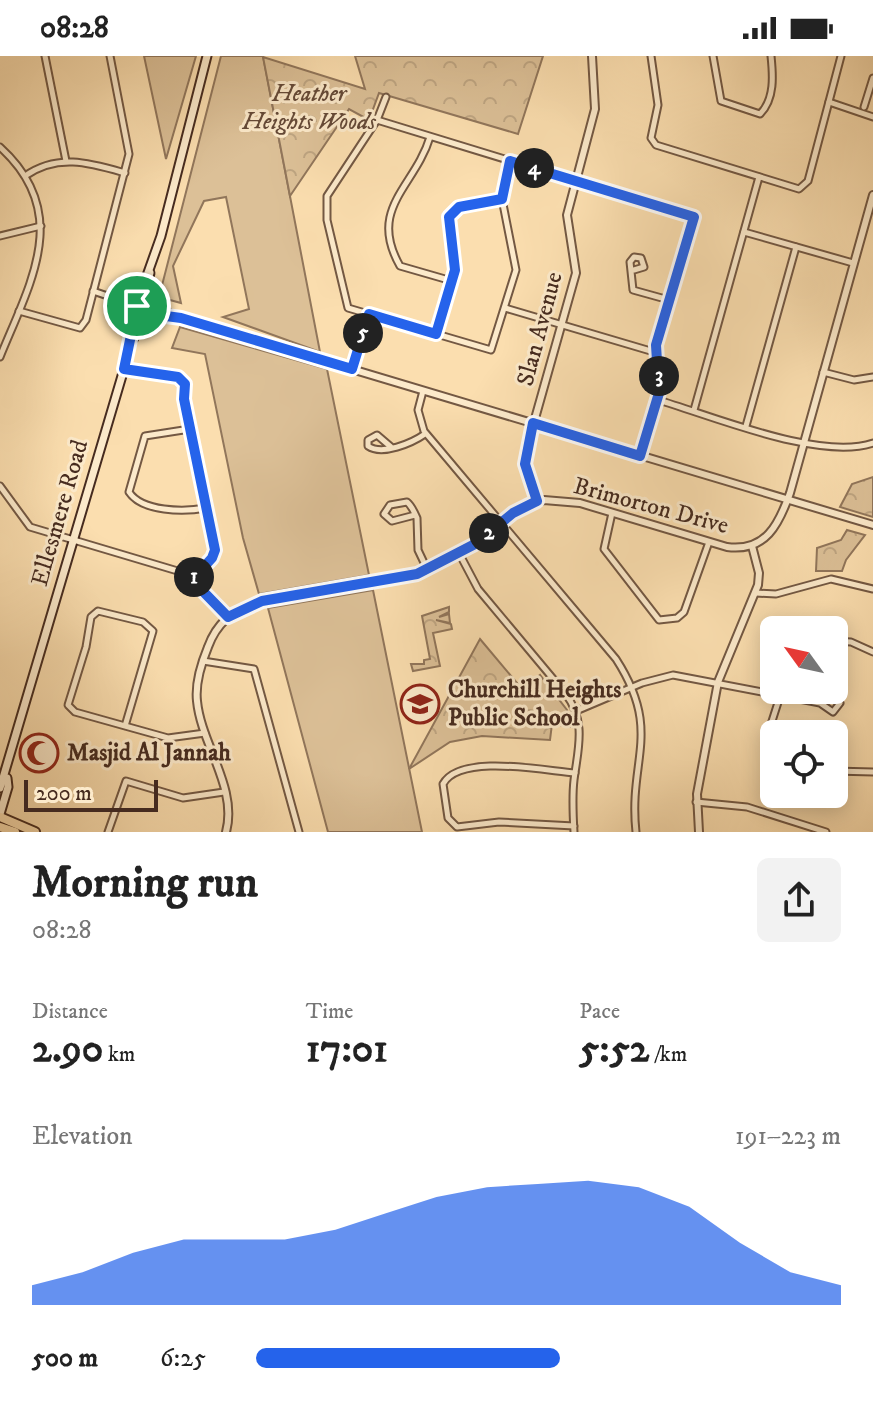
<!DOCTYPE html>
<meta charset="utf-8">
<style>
body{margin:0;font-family:"IM FELL DW Pica",serif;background:#f2f2f2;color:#222;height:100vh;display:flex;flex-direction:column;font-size:30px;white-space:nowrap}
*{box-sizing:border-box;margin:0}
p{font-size:26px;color:#767676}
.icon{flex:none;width:44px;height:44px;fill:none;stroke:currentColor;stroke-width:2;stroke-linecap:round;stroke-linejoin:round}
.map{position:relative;height:776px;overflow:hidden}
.panel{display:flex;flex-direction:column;background:#fff;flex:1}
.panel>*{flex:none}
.needle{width:52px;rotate:303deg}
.tools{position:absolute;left:760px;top:560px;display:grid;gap:16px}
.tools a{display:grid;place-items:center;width:88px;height:88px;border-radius:12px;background:#fff;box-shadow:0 4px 20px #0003;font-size:40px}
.scale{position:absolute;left:24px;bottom:20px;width:134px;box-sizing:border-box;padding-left:8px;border:4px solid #462b1f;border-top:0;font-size:22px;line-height:28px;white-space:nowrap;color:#462b1f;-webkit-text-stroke:6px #fceacb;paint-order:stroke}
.pin{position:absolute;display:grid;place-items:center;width:68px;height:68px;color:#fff;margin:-34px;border:4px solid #fff;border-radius:50%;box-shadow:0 2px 8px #0007}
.km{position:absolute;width:40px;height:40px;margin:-20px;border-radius:50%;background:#222;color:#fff;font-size:22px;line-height:40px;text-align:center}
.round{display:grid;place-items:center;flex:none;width:84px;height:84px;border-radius:12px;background:#f2f2f2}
.head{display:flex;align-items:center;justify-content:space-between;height:136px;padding:0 32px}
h1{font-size:44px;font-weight:800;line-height:60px}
.figures{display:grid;grid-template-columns:repeat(3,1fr);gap:12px;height:136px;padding:8px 32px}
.figures div{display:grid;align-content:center}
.figures b{font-size:40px;font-weight:800}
.figures small{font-size:22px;font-weight:400}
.figures p{font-size:22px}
.chart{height:224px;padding:16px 32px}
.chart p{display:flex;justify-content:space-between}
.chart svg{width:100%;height:144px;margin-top:8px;fill:#2563eb;opacity:.7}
ul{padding:0 32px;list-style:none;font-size:26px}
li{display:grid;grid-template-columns:128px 96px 1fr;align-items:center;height:60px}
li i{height:20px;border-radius:10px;background:#2563eb}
.status{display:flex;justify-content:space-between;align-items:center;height:56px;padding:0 40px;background:#fff;direction:ltr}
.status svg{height:22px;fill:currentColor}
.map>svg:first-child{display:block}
.grass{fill:#dcc097;stroke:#91765b;stroke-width:2}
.park{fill:url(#park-crowns);stroke:#91765b;stroke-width:2}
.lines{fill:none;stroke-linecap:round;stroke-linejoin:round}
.minor-casing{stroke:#735843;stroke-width:9}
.tertiary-casing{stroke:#735843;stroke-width:10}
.secondary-casing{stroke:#462b1f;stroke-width:11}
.primary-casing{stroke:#462b1f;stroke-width:12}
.minor{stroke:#fceacb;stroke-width:5}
.tertiary{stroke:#fceacb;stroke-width:6}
.secondary{stroke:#fceacb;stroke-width:7}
.primary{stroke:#fbdeaf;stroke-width:8}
.route-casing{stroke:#fff;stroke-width:16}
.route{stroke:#2563eb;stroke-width:10}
.labels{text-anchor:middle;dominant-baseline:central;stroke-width:6;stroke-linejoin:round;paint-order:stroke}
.park-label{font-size:24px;font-style:italic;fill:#644937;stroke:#fceacb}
.street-label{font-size:24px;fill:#462b1f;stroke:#fceacb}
.poi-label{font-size:24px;font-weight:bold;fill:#462b1f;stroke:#fceacb;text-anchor:start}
</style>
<div class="status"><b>08:28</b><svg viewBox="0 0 49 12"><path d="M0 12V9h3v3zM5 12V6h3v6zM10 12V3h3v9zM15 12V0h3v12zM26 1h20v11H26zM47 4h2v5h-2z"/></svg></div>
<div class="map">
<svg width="873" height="776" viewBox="0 0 873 776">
<defs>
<pattern id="park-crowns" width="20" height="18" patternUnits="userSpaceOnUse" patternTransform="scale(2)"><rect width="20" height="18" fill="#dcc097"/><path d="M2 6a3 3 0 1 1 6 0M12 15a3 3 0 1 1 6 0" fill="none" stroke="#bea582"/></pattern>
</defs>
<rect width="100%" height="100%" fill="#fbdeaf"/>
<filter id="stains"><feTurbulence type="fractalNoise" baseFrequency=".0025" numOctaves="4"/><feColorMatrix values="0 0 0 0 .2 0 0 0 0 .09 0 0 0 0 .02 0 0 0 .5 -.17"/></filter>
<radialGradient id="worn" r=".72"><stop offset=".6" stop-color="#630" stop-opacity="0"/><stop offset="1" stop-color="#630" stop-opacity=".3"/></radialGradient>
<g class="grass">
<polygon points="144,0 196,0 166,103"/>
<polygon points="221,0 263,0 320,296 223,261 249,253 226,141 204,145 173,210 181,247 159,241"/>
<polygon points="180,271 327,313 369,519 259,538 243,482 205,298 172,292"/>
<polygon points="373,534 422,776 328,776 268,552"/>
</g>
<g class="park">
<polygon points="355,0 543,0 518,78 379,37 369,64 349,53 290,140 263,1 365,33"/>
<polygon points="873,421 873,461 840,451 852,428"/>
<polygon points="847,474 865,479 846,504 842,515 816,515 817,492 841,484"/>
<polygon points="449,551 449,556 439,561 449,558 450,567 436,564 451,568 452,573 433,577 440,610 413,615 411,608 424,608 424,604 430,603 422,560"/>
<polygon points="480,583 522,633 540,619 567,654 572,671 552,668 550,684 482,680 450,686 409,713"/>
</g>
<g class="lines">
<defs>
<g id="minor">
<polyline points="45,0 66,105"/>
<polyline points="651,0 658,49 651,82 656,89 799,133 808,125 841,0"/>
<path d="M713,0L721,45L760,58C775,43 773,19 771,0"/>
<polyline points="386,41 377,64 327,140 327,164 348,252 491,294 516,214 502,143 510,105"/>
<polyline points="829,46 873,61"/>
<polyline points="864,51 873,22"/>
<polyline points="377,64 694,161 656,289 659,337 640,400"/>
<path d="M430,81C415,131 367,152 400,210L452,225"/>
<path d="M0,91C73,157 30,227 0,301"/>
<path d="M25,120C58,97 90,107 125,117"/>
<polyline points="744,176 853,207"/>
<polyline points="0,180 41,170"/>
<polyline points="634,214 644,211 641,202 634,201 630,206 633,234 669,244"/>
<polyline points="93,235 137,250"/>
<polyline points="505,252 654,296"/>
<polyline points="19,255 80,272 86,264 129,98 110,0"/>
<polyline points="436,278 455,214 449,161 459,151 502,143"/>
<polyline points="124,313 178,321 185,328 190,373 215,494 212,502 192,524"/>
<polyline points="352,313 369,258"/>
<polyline points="823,316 854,324 873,321"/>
<path d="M423,335L418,354L424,375L616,603C663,676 628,703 636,776"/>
<path d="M658,344C713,360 819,405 873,387"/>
<polyline points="694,354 759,121"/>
<polyline points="746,370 796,191"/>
<path d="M190,373L145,380L129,436C142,456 184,456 206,452"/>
<path d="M391,391L377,379L368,384V390C382,400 412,387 425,378"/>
<polyline points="0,430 30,471 181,516 228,561"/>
<polyline points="612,457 604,493 659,564 677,562 684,556 709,486"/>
<path d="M415,459L392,465L384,458L390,449L407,446C412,450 414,456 417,462L418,494L427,513"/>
<path d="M459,497L478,533L565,637C587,666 578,692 574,724C572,741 573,759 574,776"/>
<polyline points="756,537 776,538 831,523 873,533"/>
<polyline points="834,585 851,586 873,596"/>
<polyline points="203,605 254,613 299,776"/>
<polyline points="576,655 642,627 673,619 820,647 833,656 840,647 835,640 829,640 820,647"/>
<polyline points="125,670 75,656 68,649 86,591 91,561 98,555 143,566 153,575 125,670 168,682 205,677"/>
<polyline points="774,698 766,693 765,687 782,634"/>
<polyline points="834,715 873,716"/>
<polyline points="696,746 747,751 826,776"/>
<path d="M574,770L499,766L457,771L448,762L443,728C460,697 546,715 575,717"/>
<polyline points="108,776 126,725 183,742 224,736"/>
</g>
<g id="tertiary">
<polyline points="141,251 153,250 181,262 873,469"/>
<polyline points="144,252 151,258 178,262"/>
<polyline points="537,445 525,398 576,217 567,159 595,53 592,0"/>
<path d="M226,776C238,732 201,688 197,645C195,627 201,608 208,591C217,566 236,551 262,545L417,518L475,488L522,451L544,444L580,447L727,491C766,496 779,468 790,437L873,139"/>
<polyline points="699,776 697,738 718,626 758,529 759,517 752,490"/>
</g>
<g id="secondary">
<polyline points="134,282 150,217"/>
<polyline points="0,732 124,313 139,242 161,180 207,0"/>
<polyline points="0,758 8,731 7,722"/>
</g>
<g id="primary">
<polyline points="0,761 35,776"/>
<polyline points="0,771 15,776"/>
</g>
</defs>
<use href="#minor" class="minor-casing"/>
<use href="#tertiary" class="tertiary-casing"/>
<use href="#secondary" class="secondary-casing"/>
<use href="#primary" class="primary-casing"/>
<use href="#minor" class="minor"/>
<use href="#tertiary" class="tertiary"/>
<use href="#secondary" class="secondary"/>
<use href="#primary" class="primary"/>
</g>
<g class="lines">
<defs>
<polygon id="route" points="510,105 694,161 656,289 659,337 640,400 533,367 525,408 537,445 513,457 475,488 417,518 262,545 228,561 192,524 212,502 215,494 184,343 185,328 178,321 124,313 137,250 151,258 181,262 352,313 369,258 436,278 455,214 449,161 459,151 502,143"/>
</defs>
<use href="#route" class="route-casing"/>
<use href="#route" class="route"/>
</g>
<defs>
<symbol id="school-ring" viewBox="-11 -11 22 22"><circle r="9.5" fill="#fceacb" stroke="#8f2418" stroke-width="1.5"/><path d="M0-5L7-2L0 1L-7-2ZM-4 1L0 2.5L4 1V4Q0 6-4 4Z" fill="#8f2418"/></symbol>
<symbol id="mosque-ring" viewBox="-11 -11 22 22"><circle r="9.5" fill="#fceacb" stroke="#8f2418" stroke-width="1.5"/><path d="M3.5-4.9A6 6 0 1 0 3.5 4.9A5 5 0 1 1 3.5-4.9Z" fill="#8f2418"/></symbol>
</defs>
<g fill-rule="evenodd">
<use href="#school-ring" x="398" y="626" width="44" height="44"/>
<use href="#mosque-ring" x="17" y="675" width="44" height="44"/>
</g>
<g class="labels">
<g class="park-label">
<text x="309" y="38">Heather<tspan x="309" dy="28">Heights Woods</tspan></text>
</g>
<g class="street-label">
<text transform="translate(540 273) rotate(-75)">Slan Avenue</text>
<text transform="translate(651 450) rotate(15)">Brimorton Drive</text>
<text transform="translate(60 457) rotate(-74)">Ellesmere Road</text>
</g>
<g class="poi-label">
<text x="448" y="634">Churchill Heights<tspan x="448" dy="28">Public School</tspan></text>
<text x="67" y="697">Masjid Al Jannah</text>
</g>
</g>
<rect width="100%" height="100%" filter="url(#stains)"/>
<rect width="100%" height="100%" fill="url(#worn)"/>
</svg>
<div class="tools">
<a><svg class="needle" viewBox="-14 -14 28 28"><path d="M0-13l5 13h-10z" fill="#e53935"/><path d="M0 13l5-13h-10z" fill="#767676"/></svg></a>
<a><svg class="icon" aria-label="locate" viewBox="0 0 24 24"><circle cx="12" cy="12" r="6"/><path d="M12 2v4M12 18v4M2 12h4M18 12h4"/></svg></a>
</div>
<div class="scale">200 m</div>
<div class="pin" style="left:137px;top:250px;background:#1e9e55"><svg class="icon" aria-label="arrive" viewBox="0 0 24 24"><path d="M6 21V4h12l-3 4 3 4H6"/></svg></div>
<b class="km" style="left:194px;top:521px">1</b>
<b class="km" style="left:489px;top:477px">2</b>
<b class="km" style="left:659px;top:320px">3</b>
<b class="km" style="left:534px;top:112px">4</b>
<b class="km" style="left:363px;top:277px">5</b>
</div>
<section class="panel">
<div class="head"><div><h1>Morning run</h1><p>08:28</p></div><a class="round"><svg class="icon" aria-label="share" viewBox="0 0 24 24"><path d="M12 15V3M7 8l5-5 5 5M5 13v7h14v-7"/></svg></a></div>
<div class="figures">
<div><p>Distance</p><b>2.90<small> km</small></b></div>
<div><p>Time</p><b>17:01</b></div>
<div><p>Pace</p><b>5:52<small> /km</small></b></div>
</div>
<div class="chart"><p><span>Elevation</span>191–223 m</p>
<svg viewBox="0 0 160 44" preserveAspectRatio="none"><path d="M0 44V38L10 34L20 28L30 24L40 24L50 24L60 21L70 16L80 11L90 8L100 7L110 6L120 8L130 14L140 25L150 34L160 38V44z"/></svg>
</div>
<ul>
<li><b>500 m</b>6:25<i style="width:52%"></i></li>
</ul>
</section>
